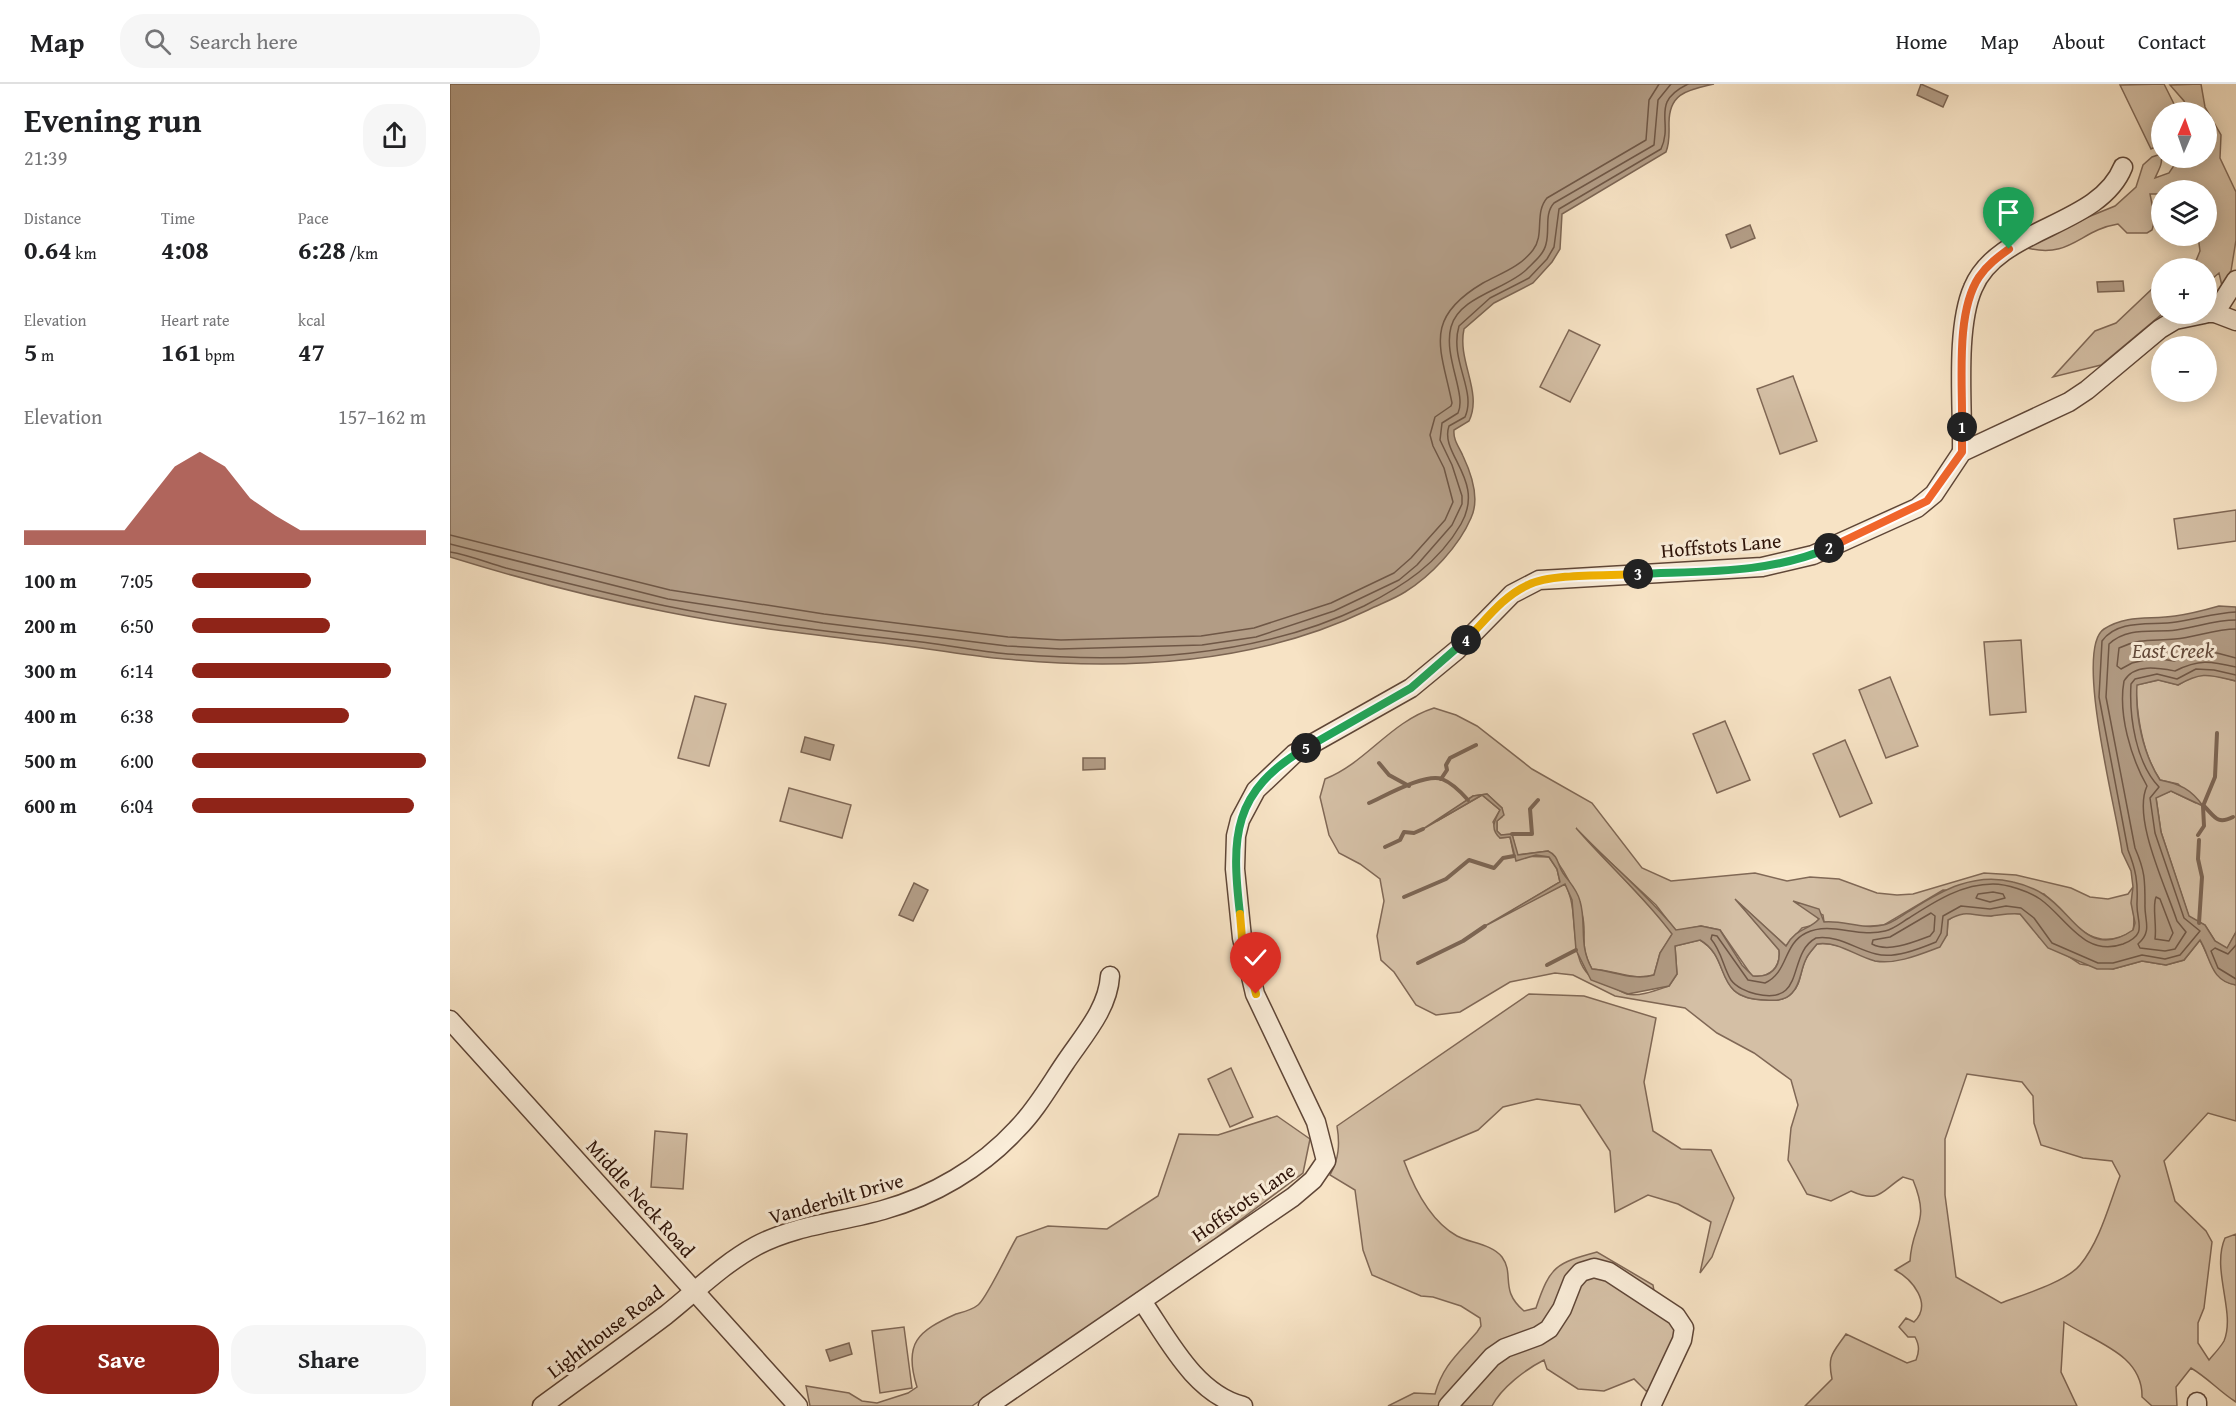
<!DOCTYPE html>
<meta charset="utf-8">
<style>
body{margin:0;font-family:"Gentium Book Plus",serif;background:#f6f6f6;color:#202124;height:100vh;display:flex;flex-direction:column;font-size:22px;white-space:nowrap}
*{box-sizing:border-box;margin:0}
p{font-size:20px;color:#757577}
.icon{flex:none;width:33px;height:33px;fill:none;stroke:currentColor;stroke-width:2;stroke-linecap:round;stroke-linejoin:round}
.map{position:relative;flex:1;overflow:hidden}
.details{display:flex;flex-direction:column;background:#fff;width:450px}
.details>*{flex:none}
.needle{width:39px;rotate:2deg}
.buttons{position:absolute;left:1701px;top:18px;display:grid;gap:12px}
.buttons a{display:grid;place-items:center;width:66px;height:66px;border-radius:50%;background:#fff;box-shadow:0 3px 15px #0003;font-size:30px}
.pin{position:absolute;display:grid;place-items:center;width:51px;height:51px;color:#fff;margin:-62px -26px;border-radius:50% 50% 50% 0;rotate:-45deg;box-shadow:0 0 6px #0007}
.pin .icon{rotate:45deg}
.km{position:absolute;width:30px;height:30px;margin:-15px;border-radius:50%;background:#222;color:#fff;font-size:16px;line-height:30px;text-align:center}
.round{display:grid;place-items:center;flex:none;width:63px;height:63px;border-radius:24px;background:#f6f6f6}
.summary{display:flex;align-items:center;justify-content:space-between;height:102px;padding:0 24px}
h1{font-size:33px;font-weight:700;line-height:45px}
.stats{display:grid;grid-template-columns:repeat(3,1fr);gap:9px;height:102px;padding:6px 24px}
.stats div{display:grid;align-content:center}
.stats b{font-size:26px;font-weight:700}
.stats small{font-size:16px;font-weight:400}
.stats p{font-size:16px}
.chart{height:168px;padding:12px 24px}
.chart p{display:flex;justify-content:space-between}
.chart svg{width:100%;height:108px;margin-top:6px;fill:#8f2418;opacity:.7}
.primary-button{display:flex;gap:12px;margin-top:auto;padding:12px 24px}
.primary-button a{flex:1;height:69px;border-radius:24px;background:#8f2418;color:#fff;font-size:24px;font-weight:700;line-height:69px;text-align:center}
.primary-button a+a{background:#f6f6f6;color:#202124}
ul{padding:0 24px;list-style:none;font-size:20px}
li{display:grid;grid-template-columns:96px 72px 1fr;align-items:center;height:45px}
li i{height:15px;border-radius:8px;background:#8f2418}
header{display:flex;align-items:center;gap:36px;box-sizing:border-box;height:84px;padding:0 30px;background:#fff;border-bottom:2px solid #e0e0e0}
header strong{font-size:28px}
nav{display:flex;gap:33px;margin-inline-start:auto;font-size:21px}
.search{width:420px;height:54px;background:#f6f6f6;display:flex;align-items:center;gap:15px;box-sizing:border-box;padding:0 21px;border-radius:24px;color:#757577;font-size:22px}
main{display:flex;flex:1;min-height:0}
.map>svg:first-child{display:block}
.green{fill:#d4bfa5;stroke:#806856;stroke-width:1.5;fill-rule:evenodd}
.water{fill:#b29c85;stroke:#7c6553;stroke-width:1.5}
.lines{fill:none;stroke-linecap:round;stroke-linejoin:round}
.shore{stroke:#6f5746;stroke-width:1.5}
.stream{stroke:#7c6553;stroke-width:4}
.minor-casing{stroke:#5f4637;stroke-width:21}
.minor{stroke:#faedd9;stroke-width:18}
.split-1-casing{stroke:#fff;stroke-width:12}
.split-2-casing{stroke:#fff;stroke-width:12}
.split-3-casing{stroke:#fff;stroke-width:12}
.split-4-casing{stroke:#fff;stroke-width:12}
.split-5-casing{stroke:#fff;stroke-width:12}
.split-6-casing{stroke:#fff;stroke-width:12}
.split-7-casing{stroke:#fff;stroke-width:12}
.split-1{stroke:#f0652b;stroke-width:8}
.split-2{stroke:#f0652b;stroke-width:8}
.split-3{stroke:#22a559;stroke-width:8}
.split-4{stroke:#f5b400;stroke-width:8}
.split-5{stroke:#22a559;stroke-width:8}
.split-6{stroke:#22a559;stroke-width:8}
.split-7{stroke:#f5b400;stroke-width:8}
.labels{text-anchor:middle;dominant-baseline:central;stroke-width:6;stroke-linejoin:round;paint-order:stroke}
.street-label{font-size:20px;fill:#2c1208;stroke:#faedd9}
.water-label{font-size:21px;font-style:italic;fill:#62493a;stroke:#faedd9}
</style>
<header>
<strong>Map</strong>
<div class="search"><svg class="icon" aria-label="search" viewBox="0 0 24 24"><circle cx="10" cy="10" r="6"/><path d="M15 15l6 6"/></svg>Search here</div>
<nav><a>Home</a><a>Map</a><a>About</a><a>Contact</a></nav>
</header>
<main>
<section class="details">
<div class="summary"><div><h1>Evening run</h1><p>21:39</p></div><a class="round"><svg class="icon" aria-label="share" viewBox="0 0 24 24"><path d="M12 15V3M7 8l5-5 5 5M5 13v7h14v-7"/></svg></a></div>
<div class="stats">
<div><p>Distance</p><b>0.64<small> km</small></b></div>
<div><p>Time</p><b>4:08</b></div>
<div><p>Pace</p><b>6:28<small> /km</small></b></div>
</div>
<div class="stats">
<div><p>Elevation</p><b>5<small> m</small></b></div>
<div><p>Heart rate</p><b>161<small> bpm</small></b></div>
<div><p>kcal</p><b>47</b></div>
</div>
<div class="chart"><p><span>Elevation</span>157–162 m</p>
<svg viewBox="0 0 160 44" preserveAspectRatio="none"><path d="M0 44V38L10 38L20 38L30 38L40 38L50 25L60 12L70 6L80 12L90 25L100 32L110 38L120 38L130 38L140 38L150 38L160 38V44z"/></svg>
</div>
<ul>
<li><b>100 m</b>7:05<i style="width:51%"></i></li>
<li><b>200 m</b>6:50<i style="width:59%"></i></li>
<li><b>300 m</b>6:14<i style="width:85%"></i></li>
<li><b>400 m</b>6:38<i style="width:67%"></i></li>
<li><b>500 m</b>6:00<i style="width:100%"></i></li>
<li><b>600 m</b>6:04<i style="width:95%"></i></li>
</ul>
<div class="primary-button"><a>Save</a><a>Share</a></div>
</section>
<div class="map">
<svg width="1786" height="1322" viewBox="0 0 1786 1322">
<rect width="100%" height="100%" fill="#f7e3c5"/>
<filter id="stains"><feTurbulence type="fractalNoise" baseFrequency=".00333" numOctaves="4"/><feColorMatrix values="0 0 0 0 .2 0 0 0 0 .09 0 0 0 0 .02 0 0 0 .5 -.17"/></filter>
<radialGradient id="worn" r=".72"><stop offset=".6" stop-color="#630" stop-opacity="0"/><stop offset="1" stop-color="#630" stop-opacity=".3"/></radialGradient>
<g class="green">
<polygon points="1714,0 1728,28 1712,28 1711,60 1701,65 1670,1"/>
<path d="M1751,0L1755,23L1771,51L1770,74L1786,108V156L1781,187L1772,202L1769,189L1757,199L1756,184H1743L1750,167L1748,152H1756V106H1712L1711,110H1700L1705,135L1702,146L1697,149H1677L1668,140C1630,146 1621,175 1577,164L1606,146L1665,122L1686,103L1693,81L1702,73L1711,70C1713,80 1709,85 1705,94L1719,89L1729,74H1756V28H1738L1734,17L1720,1Z"/>
<polygon points="1711,203 1712,230 1651,281 1603,293 1645,247 1666,239 1702,205"/>
<polygon points="1119,246 1150,261 1120,318 1090,303"/>
<polygon points="1343,292 1367,357 1330,370 1307,305"/>
<polygon points="1786,426 1786,457 1728,465 1724,435"/>
<polygon points="1571,556 1576,628 1540,631 1534,558"/>
<path d="M1746,591H1763L1786,597V848L1777,865L1765,857L1755,841L1739,833L1711,748L1706,713L1721,707L1746,719L1728,700L1710,696C1692,669 1687,633 1686,601L1709,596L1728,601Z"/>
<polygon points="1440,593 1468,662 1436,674 1409,606"/>
<polygon points="245,612 276,620 259,682 228,674"/>
<path d="M984,624L1006,631L1027,642L1082,685L1142,719L1192,784L1221,797L1305,789L1337,797L1360,793L1389,795L1427,809L1447,811L1463,810L1534,789L1566,791L1621,804L1640,813L1658,815L1678,810L1683,803C1681,818 1686,833 1683,847C1643,872 1620,836 1594,810L1493,806L1434,841L1409,843L1374,838L1373,831L1359,825L1369,835L1364,841L1352,844L1336,862L1290,820L1329,866C1331,884 1319,894 1302,892L1270,846L1251,842L1226,847L1206,821L1146,765L1206,829L1223,850L1210,869L1204,891C1181,897 1165,886 1142,885C1128,860 1138,851 1132,830C1126,808 1113,782 1098,767L1067,771L1062,750L1051,751L1047,747V737L1052,733V724L1037,710L1023,712L987,737L1032,711L1050,726L1043,738L1050,754L1060,753L1064,772L1099,773L1107,785L1110,798L1063,826L1115,800C1134,834 1110,890 1160,902C1166,904 1171,908 1177,910C1189,913 1207,906 1219,902L1227,890L1225,862L1250,856C1283,875 1262,915 1316,916C1325,917 1336,916 1342,909C1351,900 1350,887 1356,875C1358,870 1363,865 1367,860C1387,857 1408,870 1426,877L1497,851L1498,836L1511,828L1541,832L1556,828L1570,830L1580,838L1589,853L1630,880L1663,885L1692,877L1716,881L1734,876L1750,856C1759,871 1763,897 1786,901V1037L1758,1029L1714,1077L1725,1117L1756,1147L1762,1158L1754,1224L1748,1239V1259L1759,1276C1764,1270 1770,1264 1774,1257C1786,1228 1761,1186 1775,1154L1786,1150V1318C1770,1308 1758,1294 1741,1284L1726,1303L1727,1322H1702L1692,1313C1693,1270 1644,1258 1614,1238L1611,1288L1627,1322H1355L1382,1295C1377,1271 1383,1269 1396,1250L1457,1279L1466,1276C1469,1268 1470,1262 1465,1253H1458L1449,1243L1456,1234L1464,1238C1483,1220 1462,1195 1445,1186L1460,1177C1462,1139 1481,1140 1463,1096L1453,1093C1431,1107 1430,1120 1401,1107L1381,1117L1357,1110L1338,1076L1341,1044L1348,1021L1341,996L1304,969L1267,949L1235,924L1165,912L1123,891L1105,889L1060,898L1010,928L986,931L966,921L944,888L931,876L927,852L934,817L930,795L910,780L889,769L879,751L870,713L875,695C916,679 940,638 984,624ZM1517,990L1572,998L1583,1012L1584,1039L1591,1061L1633,1074L1662,1077L1670,1092C1659,1121 1650,1157 1630,1181C1616,1198 1572,1211 1551,1219L1506,1193L1495,1111V1055Z"/>
<polygon points="1275,637 1300,696 1267,709 1243,650"/>
<polygon points="1395,656 1422,719 1390,733 1363,670"/>
<polygon points="339,704 401,721 392,754 330,737"/>
<path d="M1079,910L1134,912L1206,934L1194,998L1203,1047L1231,1065L1261,1066L1284,1114L1262,1173L1250,1189L1261,1138L1228,1120L1198,1111L1165,1128L1160,1067L1130,1021L1087,1015L1053,1023L1028,1046L954,1077C964,1104 980,1137 1007,1152C1020,1159 1042,1160 1052,1173C1065,1191 1049,1206 1074,1227L1086,1224C1100,1182 1106,1179 1147,1168L1203,1201L1207,1225L1224,1239L1228,1249L1202,1305L1196,1307L1184,1295L1154,1307L1128,1305L1097,1285L1094,1276C1076,1285 1051,1304 1042,1322H938L964,1309L985,1310C993,1281 1008,1270 1027,1248L1031,1242L1030,1234L1011,1222L983,1213L971,1212L922,1191L913,1166L905,1106L880,1091C889,1075 890,1060 887,1042Z"/>
<polygon points="781,984 803,1033 780,1043 758,995"/>
<path d="M827,1032L860,1055L853,1089L749,1167L522,1322H360L356,1302L399,1309L412,1317L427,1319L458,1309L467,1303C453,1259 468,1247 506,1230C513,1228 522,1226 528,1221C537,1214 559,1166 567,1153L598,1142L657,1145L708,1112L729,1050L768,1051Z"/>
<polygon points="205,1047 237,1050 233,1105 201,1103"/>
<polygon points="454,1243 462,1304 430,1309 422,1247"/>
</g>
<g class="water">
<path d="M0,0H1264C1239,6 1219,8 1219,39C1219,49 1220,58 1216,68L1112,130L1110,165L1102,178L1083,199L1044,219L1014,245C1007,277 1033,308 1019,337L1004,346C1003,356 1009,363 1013,372C1022,391 1030,415 1021,434C1009,462 981,492 955,508C944,515 930,520 918,526C806,580 677,587 555,575C522,572 489,566 456,562C376,552 296,544 217,528C144,514 71,495 0,473Z"/>
<polygon points="1471,0 1498,12 1493,23 1467,11"/>
<polygon points="1300,141 1305,154 1281,164 1276,151"/>
<polygon points="1673,197 1674,207 1648,208 1647,198"/>
<path d="M1769,522L1786,523V597C1759,591 1753,587 1728,601L1708,596L1687,601C1685,632 1693,670 1710,696C1730,700 1741,705 1753,722L1721,707L1706,714L1711,748L1739,832L1755,841L1765,857L1777,864L1786,848V901C1760,897 1761,874 1750,856L1734,876L1716,881L1692,877L1663,885H1647L1598,864L1570,830C1559,829 1551,831 1541,832C1521,832 1517,825 1498,836L1497,851L1490,863C1471,870 1446,881 1425,877C1405,872 1389,857 1367,860C1363,865 1358,870 1356,875C1350,887 1351,900 1342,909C1336,916 1325,917 1316,916C1261,915 1283,875 1250,856L1225,862L1227,890L1219,902L1178,910L1141,896L1126,866L1122,816L1115,800L1035,842L1110,798L1107,785L1099,773L1086,771L1066,777L1060,753L1050,754C1040,745 1044,737 1050,726L1032,711L980,741L973,745L1023,712L1037,710L1052,724L1054,731L1047,737V747L1051,751L1062,750L1068,771L1098,767C1109,772 1107,780 1113,789C1119,798 1127,805 1130,817C1137,841 1128,860 1142,885C1164,887 1182,897 1204,891L1210,869L1222,850C1194,812 1157,780 1126,744C1159,779 1196,809 1226,846L1251,842L1270,846L1292,881L1303,892C1320,894 1331,884 1329,866L1285,815L1336,862C1347,843 1358,847 1369,835L1343,817L1369,825L1374,838C1394,836 1412,846 1433,841C1443,839 1452,831 1461,826C1492,806 1525,788 1563,798C1572,800 1585,805 1593,810C1624,829 1638,877 1683,846L1685,839L1681,819L1683,803L1681,787L1672,768C1668,732 1623,565 1654,545C1678,530 1700,536 1725,532C1740,530 1755,526 1769,522Z"/>
<polygon points="355,653 384,661 380,676 351,668"/>
<polygon points="633,674 655,674 655,685 633,686"/>
<polygon points="464,799 478,806 463,837 449,831"/>
<polygon points="399,1259 402,1270 380,1277 376,1266"/>
</g>
<g class="lines">
<g class="shore">
<path d="M0,451L220,506L374,530L558,553L611,556L751,552L804,544L881,519L944,489L961,474L995,436L1003,418L994,384L983,362L980,351L985,333L1001,322L1002,319C991,264 972,235 1033,199C1051,189 1069,184 1083,166C1095,151 1084,129 1097,114L1196,56L1199,16L1209,0"/>
<path d="M0,460L218,515L373,539L557,562L610,565L752,561L806,553L884,527L949,496L967,481L1002,441L1012,420V412L1002,381L990,356L992,339L1008,329C1017,311 993,272 1001,243C1009,212 1058,205 1077,185C1084,178 1094,170 1096,160C1100,146 1094,130 1104,119L1204,61L1208,16L1221,0"/>
<path d="M0,468C19,471 38,479 56,484C109,497 162,511 216,522C294,538 375,547 454,556C489,559 523,567 558,570C678,579 804,575 914,522C953,502 988,480 1011,440C1036,396 989,370 999,342L1015,333C1027,307 999,276 1009,242L1040,214L1079,194L1097,175L1104,163L1109,125L1211,65C1224,37 1199,19 1238,0"/>
<path d="M1786,528C1765,529 1747,535 1726,538C1703,542 1668,534 1652,557L1649,613L1678,766C1686,786 1688,798 1687,819C1686,838 1699,850 1673,860C1634,874 1616,833 1590,815C1578,807 1557,800 1543,800C1511,800 1484,818 1459,834C1452,838 1444,845 1435,847C1408,854 1381,837 1356,849C1333,860 1338,889 1315,899L1298,896L1267,852L1262,851L1261,855C1272,868 1273,883 1281,896C1286,903 1297,908 1306,910C1357,922 1336,870 1366,854C1389,851 1405,865 1426,870C1444,875 1469,865 1486,858L1491,849L1493,832L1511,822L1540,825L1556,822L1571,824L1584,834L1602,859L1648,879H1663L1692,871L1715,875L1730,871L1750,847L1734,834L1705,749L1700,714L1709,703C1686,679 1679,633 1681,600L1685,595L1707,590L1727,595L1746,585L1764,586L1786,591"/>
<path d="M1786,536C1765,536 1747,543 1726,546C1704,549 1678,542 1659,560L1656,613L1685,764C1695,787 1695,796 1695,820C1694,836 1703,847 1688,860L1690,864L1715,867L1725,865L1736,848L1727,837C1716,803 1682,734 1697,702C1681,674 1668,630 1674,597C1684,579 1709,584 1725,587C1749,575 1760,577 1786,583"/>
<path d="M1786,545C1765,545 1746,553 1725,555C1702,557 1690,554 1669,564L1667,582L1671,585L1682,579L1704,574L1724,577L1745,569H1767L1786,574"/>
<polygon points="1543,808 1553,810 1555,814 1540,818 1526,814 1528,810"/>
<path d="M1706,813L1710,815L1723,849L1719,857L1705,855C1707,841 1702,822 1706,813Z"/>
<path d="M1481,829L1485,832L1484,847L1480,852C1464,858 1438,869 1422,860L1423,856L1440,853Z"/>
<polyline points="1786,861 1778,870 1765,864 1761,867 1768,884 1786,895"/>
</g>
<g class="stream">
<polyline points="929,679 939,691 959,702"/>
<polyline points="991,695 997,686 996,681 1000,674 1026,661"/>
<path d="M919,719C935,712 975,689 992,695C1002,699 1011,708 1018,716"/>
<path d="M1754,722C1765,733 1767,741 1783,733"/>
<polyline points="1062,750 1082,750 1080,725 1088,716"/>
<polyline points="1748,751 1754,742 1753,722 1765,693 1767,649"/>
<polyline points="1749,756 1748,775 1752,793 1749,839"/>
<polyline points="935,763 950,756 954,748 964,749 973,745"/>
<polyline points="954,813 996,795 1019,776 1044,784 1053,774 1064,772"/>
<polyline points="968,879 1013,857 1035,842"/>
<polyline points="1097,881 1126,866"/>
</g>
<defs>
<g id="minor">
<polyline points="1756,229 1765,229 1786,237"/>
<polyline points="1765,229 1786,196"/>
<path d="M1512,368C1513,322 1505,245 1523,204C1548,143 1649,143 1673,83"/>
<polyline points="0,936 348,1322"/>
<path d="M692,1217C718,1255 745,1310 793,1322"/>
<path d="M92,1322C133,1292 175,1262 216,1231C246,1207 273,1180 306,1162C345,1141 391,1138 433,1126C483,1112 531,1084 567,1045C586,1026 600,1001 615,979C633,952 658,925 660,892"/>
<polyline points="538,1322 843,1113 863,1096 876,1077 866,1038 805,910 792,854 785,785 786,752 790,736 806,706 844,670 961,604 1007,566 1062,510 1089,496 1108,495 1312,483 1363,471 1467,424 1484,410 1512,368 1619,318 1637,306 1710,245 1725,236 1754,230"/>
<polyline points="998,1322 1042,1273 1055,1264 1088,1252 1099,1245 1112,1225 1123,1197 1131,1188 1144,1184 1159,1188 1226,1232 1234,1244 1232,1256 1201,1322"/>
<polyline points="1747,1322 1747,1318"/>
</g>
</defs>
<use href="#minor" class="minor-casing"/>
<use href="#minor" class="minor"/>
</g>
<g class="lines">
<defs>
<path id="split-1" d="M1512,343C1513,301 1505,229 1529,193C1537,181 1548,173 1559,165"/>
<polyline id="split-2" points="1379,464 1477,417 1512,368 1512,343"/>
<path id="split-3" d="M1188,490C1252,487 1319,490 1379,464"/>
<path id="split-4" d="M1016,556C1035,537 1053,512 1078,501C1102,489 1160,492 1188,490"/>
<polyline id="split-5" points="856,664 961,604 1016,556"/>
<path id="split-6" d="M790,830C781,753 782,707 856,664"/>
<polyline id="split-7" points="790,830 792,854 806,910"/>
</defs>
<use href="#split-1" class="split-1-casing"/>
<use href="#split-2" class="split-2-casing"/>
<use href="#split-3" class="split-3-casing"/>
<use href="#split-4" class="split-4-casing"/>
<use href="#split-5" class="split-5-casing"/>
<use href="#split-6" class="split-6-casing"/>
<use href="#split-7" class="split-7-casing"/>
<use href="#split-1" class="split-1"/>
<use href="#split-2" class="split-2"/>
<use href="#split-3" class="split-3"/>
<use href="#split-4" class="split-4"/>
<use href="#split-5" class="split-5"/>
<use href="#split-6" class="split-6"/>
<use href="#split-7" class="split-7"/>
</g>
<g class="labels">
<g class="street-label">
<text transform="translate(1271 461) rotate(-5)">Hoffstots Lane</text>
<text transform="translate(191 1114) rotate(48)">Middle Neck Road</text>
<text transform="translate(386 1114) rotate(-16)">Vanderbilt Drive</text>
<text transform="translate(793 1118) rotate(-35)">Hoffstots Lane</text>
<text transform="translate(155 1247) rotate(-37)">Lighthouse Road</text>
</g>
<g class="water-label">
<text x="1723" y="566">East Creek</text>
</g>
</g>
<rect width="100%" height="100%" filter="url(#stains)"/>
<rect width="100%" height="100%" fill="url(#worn)"/>
</svg>
<div class="buttons">
<a><svg class="needle" viewBox="-14 -14 28 28"><path d="M0-13l5 13h-10z" fill="#e53935"/><path d="M0 13l5-13h-10z" fill="#757577"/></svg></a>
<a><svg class="icon" aria-label="layers" viewBox="0 0 24 24"><path d="M12 4l9 5-9 5-9-5zM3 14l9 5 9-5"/></svg></a>
<a>+</a>
<a>−</a>
</div>
<div class="pin" style="left:1559px;top:165px;background:#1e9e55"><svg class="icon" aria-label="arrive" viewBox="0 0 24 24"><path d="M6 21V4h12l-3 4 3 4H6"/></svg></div>
<div class="pin" style="left:806px;top:910px;background:#d93025"><svg class="icon" aria-label="check" viewBox="0 0 24 24"><path d="M5 12l5 5 9-10"/></svg></div>
<b class="km" style="left:1512px;top:343px">1</b>
<b class="km" style="left:1379px;top:464px">2</b>
<b class="km" style="left:1188px;top:490px">3</b>
<b class="km" style="left:1016px;top:556px">4</b>
<b class="km" style="left:856px;top:664px">5</b>
</div>
</main>
